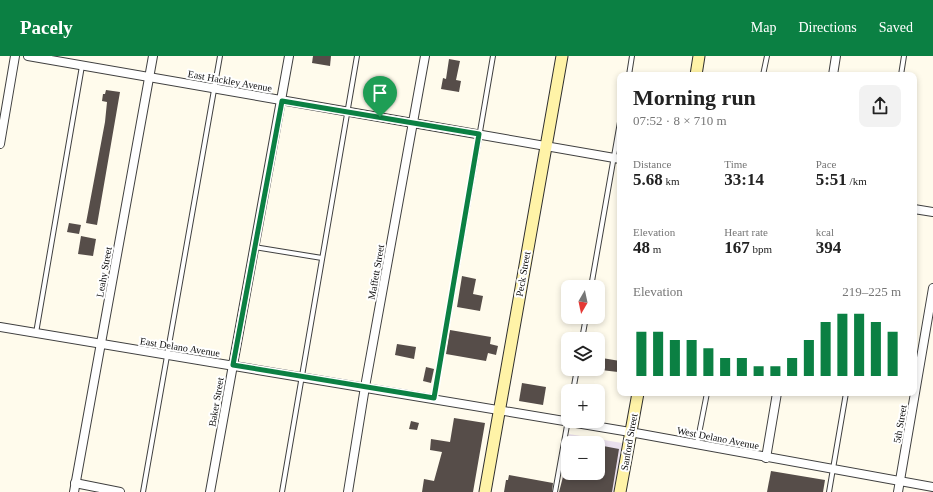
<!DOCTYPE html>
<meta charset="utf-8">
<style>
body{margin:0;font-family:Georgia,serif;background:#f2f2f2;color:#222;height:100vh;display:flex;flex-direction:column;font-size:15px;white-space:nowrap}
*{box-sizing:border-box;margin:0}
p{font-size:13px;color:#767676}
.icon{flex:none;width:22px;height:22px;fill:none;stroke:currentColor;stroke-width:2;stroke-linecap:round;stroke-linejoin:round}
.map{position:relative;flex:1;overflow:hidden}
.panel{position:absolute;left:617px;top:16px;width:300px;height:324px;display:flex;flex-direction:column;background:#fff;border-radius:8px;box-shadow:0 2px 6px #0003}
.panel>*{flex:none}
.needle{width:26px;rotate:189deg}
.fabs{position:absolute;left:561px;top:224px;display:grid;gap:8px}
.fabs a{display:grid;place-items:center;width:44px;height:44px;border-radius:8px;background:#fff;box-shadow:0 2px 6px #0003;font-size:20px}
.pin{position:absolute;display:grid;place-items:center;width:34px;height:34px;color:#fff;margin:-41px -17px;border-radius:50% 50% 50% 0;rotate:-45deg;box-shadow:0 0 4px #0007}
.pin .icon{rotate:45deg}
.round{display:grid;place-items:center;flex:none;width:42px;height:42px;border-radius:8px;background:#f2f2f2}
.overview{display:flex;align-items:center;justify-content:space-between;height:68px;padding:0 16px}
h1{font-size:22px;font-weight:800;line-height:30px}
.figures{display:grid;grid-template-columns:repeat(3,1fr);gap:6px;height:68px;padding:4px 16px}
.figures div{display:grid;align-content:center}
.figures b{font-size:17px;font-weight:800}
.figures small{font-size:11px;font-weight:400}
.figures p{font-size:11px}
.chart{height:112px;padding:8px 16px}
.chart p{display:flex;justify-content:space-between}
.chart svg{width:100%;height:72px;margin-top:4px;stroke:#0b8043;stroke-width:6}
header{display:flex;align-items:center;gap:24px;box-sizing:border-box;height:56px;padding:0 20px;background:#0b8043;color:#fff}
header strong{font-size:19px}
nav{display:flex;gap:22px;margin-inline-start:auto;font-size:14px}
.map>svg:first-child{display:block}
.industrial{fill:#eae0ec;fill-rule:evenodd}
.building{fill:#564d49}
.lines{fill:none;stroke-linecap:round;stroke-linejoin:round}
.lane-casing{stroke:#404040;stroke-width:6}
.street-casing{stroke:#404040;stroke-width:10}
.secondary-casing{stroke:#2f2f2f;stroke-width:13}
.lane{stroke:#fff;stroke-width:4}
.street{stroke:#fff;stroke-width:8}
.secondary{stroke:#fff3a7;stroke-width:11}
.route-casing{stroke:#fff;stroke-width:8}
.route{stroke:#0b8043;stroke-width:5}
.labels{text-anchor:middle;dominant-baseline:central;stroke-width:4;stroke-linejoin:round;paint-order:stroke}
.street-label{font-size:10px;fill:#0d0d0d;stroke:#fff}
</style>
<header>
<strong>Pacely</strong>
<nav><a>Map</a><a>Directions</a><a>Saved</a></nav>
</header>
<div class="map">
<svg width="933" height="436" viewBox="0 0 933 436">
<rect width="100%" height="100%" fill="#fffbec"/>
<path class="industrial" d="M569,378L622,387L614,436H560ZM568,387H598V417H568Z"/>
<g class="building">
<polygon points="313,0 331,0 330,10 312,7"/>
<polygon points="449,3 460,5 456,24 461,25 459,36 441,33 443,22 446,23"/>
<polygon points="106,34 120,36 97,169 86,167 105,66 107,46 102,45 103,38 105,38"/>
<polygon points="69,167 81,169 79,178 67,176"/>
<polygon points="81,180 96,183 93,200 78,198"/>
<polygon points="462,220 476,223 473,238 483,240 480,255 457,251"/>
<polygon points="450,274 491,281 490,288 498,290 496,299 488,297 486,305 446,298"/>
<polygon points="397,288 416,291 414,303 395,299"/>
<polygon points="602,302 620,305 618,316 601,314"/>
<polygon points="426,311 434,313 431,327 423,325"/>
<polygon points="522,327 546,331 543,349 519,345"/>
<polygon points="454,362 485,367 473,436 422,436 424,423 434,425 442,396 430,394 431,383 450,386"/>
<polygon points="411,365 419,367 417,374 409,373"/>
<polygon points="598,389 619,393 612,436 559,436 564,417 598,417"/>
<polygon points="771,415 825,424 823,436 767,436"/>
<polygon points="509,419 553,427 552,436 504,436 506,424 508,424"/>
</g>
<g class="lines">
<defs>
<g id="lane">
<polyline points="629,19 632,0"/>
<polyline points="763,19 767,0"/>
<polyline points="901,19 904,0"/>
<polyline points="254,191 322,202"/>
<polyline points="591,231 620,66"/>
<polyline points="36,277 82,10"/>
<polyline points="582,283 586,261"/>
<polyline points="573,335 577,313"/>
<polyline points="434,343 493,0"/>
<polyline points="697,388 707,337"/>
<polyline points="143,436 220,0"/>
<polyline points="282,436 357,0"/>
<polyline points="555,436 568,364"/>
<polyline points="829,436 846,337"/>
</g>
<g id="street">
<polyline points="28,0 620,103"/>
<polyline points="833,19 836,0"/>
<polyline points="0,88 15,0"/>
<polyline points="914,153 933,156"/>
<polyline points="0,271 630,376 933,431"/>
<polyline points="766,402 777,337"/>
<polyline points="75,427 120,436"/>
<polyline points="74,436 153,0"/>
<polyline points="210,436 289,0"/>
<polyline points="348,436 365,331 425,0"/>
<polyline points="898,436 933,232"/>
</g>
<g id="secondary">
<polyline points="696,19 699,0"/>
<polyline points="485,436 562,0"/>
<polyline points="620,436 638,337"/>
</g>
</defs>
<use href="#lane" class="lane-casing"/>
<use href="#street" class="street-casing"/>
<use href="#secondary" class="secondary-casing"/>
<use href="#lane" class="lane"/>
<use href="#street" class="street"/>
<use href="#secondary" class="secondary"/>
</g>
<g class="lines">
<defs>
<polygon id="route" points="282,45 479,78 434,342 233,309"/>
</defs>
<use href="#route" class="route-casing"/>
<use href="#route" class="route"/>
</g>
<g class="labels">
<g class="street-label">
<text transform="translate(230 25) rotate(10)">East Hackley Avenue</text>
<text transform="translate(104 216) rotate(-80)">Leahy Street</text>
<text transform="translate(376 216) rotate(-80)">Maffett Street</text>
<text transform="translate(523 218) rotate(-80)">Peck Street</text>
<text transform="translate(180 291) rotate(9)">East Delano Avenue</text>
<text transform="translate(216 346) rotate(-80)">Baker Street</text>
<text transform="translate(900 368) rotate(-80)">5th Street</text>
<text transform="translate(718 382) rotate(11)">West Delano Avenue</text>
<text transform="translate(629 386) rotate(-80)">Sanford Street</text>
</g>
</g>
</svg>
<div class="fabs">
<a><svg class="needle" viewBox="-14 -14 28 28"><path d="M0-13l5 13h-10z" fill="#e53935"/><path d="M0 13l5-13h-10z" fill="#767676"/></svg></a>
<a><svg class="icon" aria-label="layers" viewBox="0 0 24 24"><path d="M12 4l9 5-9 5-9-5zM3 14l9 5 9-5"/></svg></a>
<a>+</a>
<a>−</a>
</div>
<div class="pin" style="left:380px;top:61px;background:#1e9e55"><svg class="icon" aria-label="arrive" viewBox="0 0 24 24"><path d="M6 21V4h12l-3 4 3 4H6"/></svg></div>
<section class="panel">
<div class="overview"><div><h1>Morning run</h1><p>07:52 · 8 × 710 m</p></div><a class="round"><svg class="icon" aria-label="share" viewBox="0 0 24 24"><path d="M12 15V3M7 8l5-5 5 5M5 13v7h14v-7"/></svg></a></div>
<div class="figures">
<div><p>Distance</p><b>5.68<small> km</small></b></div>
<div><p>Time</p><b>33:14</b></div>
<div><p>Pace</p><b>5:51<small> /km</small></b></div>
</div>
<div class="figures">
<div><p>Elevation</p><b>48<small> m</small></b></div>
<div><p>Heart rate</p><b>167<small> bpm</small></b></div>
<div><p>kcal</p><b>394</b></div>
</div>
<div class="chart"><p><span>Elevation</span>219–225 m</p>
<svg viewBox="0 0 160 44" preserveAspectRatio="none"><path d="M5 44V17M15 44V17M25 44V22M35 44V22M45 44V27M55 44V33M65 44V33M75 44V38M85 44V38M95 44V33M105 44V22M115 44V11M125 44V6M135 44V6M145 44V11M155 44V17"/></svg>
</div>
</section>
</div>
